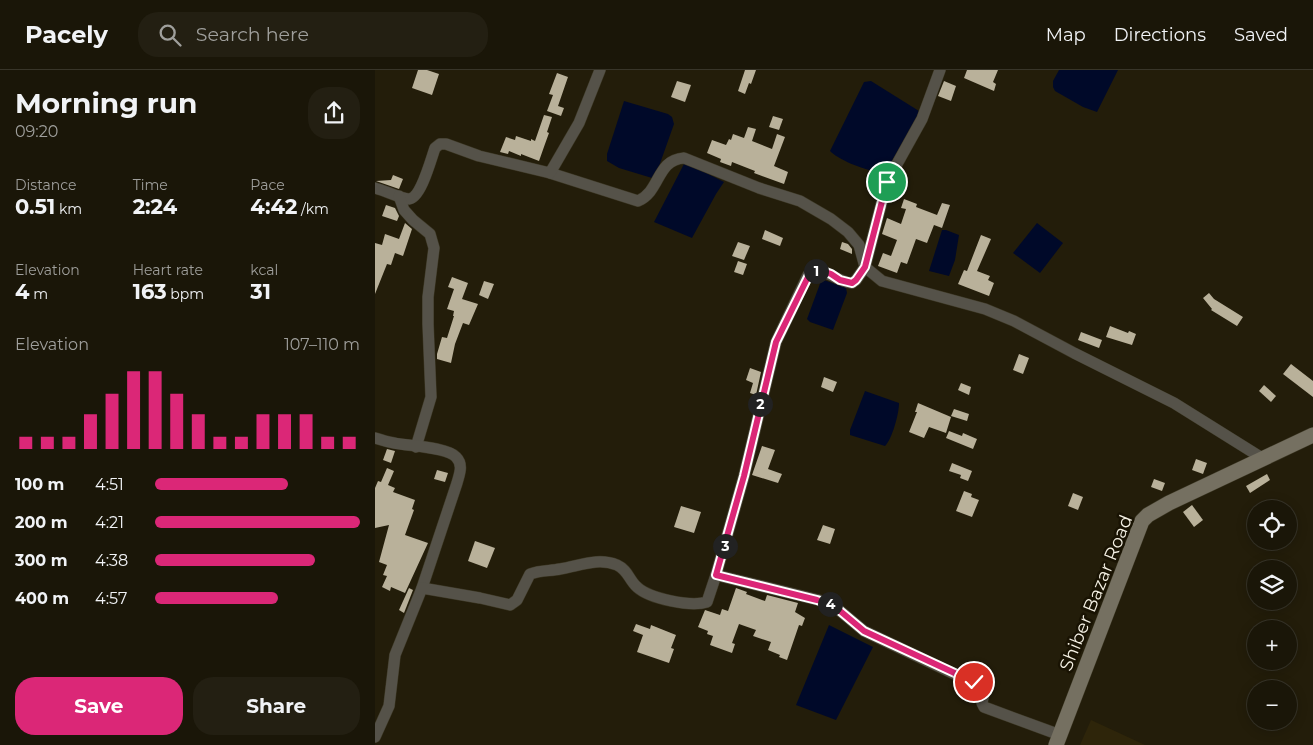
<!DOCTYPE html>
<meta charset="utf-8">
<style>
body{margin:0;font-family:Montserrat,sans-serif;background:#231f12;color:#f1f3f6;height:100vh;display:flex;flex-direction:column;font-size:19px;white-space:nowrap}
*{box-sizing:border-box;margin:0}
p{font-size:16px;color:#9f9f9c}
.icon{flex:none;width:28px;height:28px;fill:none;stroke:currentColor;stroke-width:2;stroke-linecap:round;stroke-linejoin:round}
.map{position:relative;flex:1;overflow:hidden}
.sheet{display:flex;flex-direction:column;background:#1a1608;width:375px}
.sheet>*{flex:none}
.buttons{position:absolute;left:872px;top:430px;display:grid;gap:10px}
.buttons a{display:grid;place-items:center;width:50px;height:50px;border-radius:50%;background:#1a1608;box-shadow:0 2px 12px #0003,0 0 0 1px #383529;font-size:25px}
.pin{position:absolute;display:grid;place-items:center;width:42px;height:42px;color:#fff;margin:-21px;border:2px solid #fff;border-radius:50%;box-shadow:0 1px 5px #0007}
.km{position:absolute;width:25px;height:25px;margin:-12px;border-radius:50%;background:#222;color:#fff;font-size:14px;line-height:25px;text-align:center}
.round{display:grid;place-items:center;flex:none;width:52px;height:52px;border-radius:20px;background:#231f12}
.summary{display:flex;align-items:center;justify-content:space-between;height:85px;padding:0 15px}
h1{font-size:28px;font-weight:700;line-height:38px}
.stats{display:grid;grid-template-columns:repeat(3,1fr);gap:8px;height:85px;padding:5px 15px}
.stats div{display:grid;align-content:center}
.stats b{font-size:21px;font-weight:700}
.stats small{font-size:14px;font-weight:400}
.stats p{font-size:14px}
.chart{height:140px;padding:10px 15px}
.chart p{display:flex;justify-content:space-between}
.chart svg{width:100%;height:90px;margin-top:5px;stroke:#db2777;stroke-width:6}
.button{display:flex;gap:10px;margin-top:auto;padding:10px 15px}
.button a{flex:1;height:58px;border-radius:20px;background:#db2777;color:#fff;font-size:20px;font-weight:700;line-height:58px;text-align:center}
.button a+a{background:#231f12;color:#f1f3f6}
ul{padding:0 15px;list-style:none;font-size:16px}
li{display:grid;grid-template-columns:80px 60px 1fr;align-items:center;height:38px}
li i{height:12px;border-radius:6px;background:#db2777}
header{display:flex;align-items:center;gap:30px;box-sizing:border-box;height:70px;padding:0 25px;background:#1a1608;border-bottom:1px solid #383529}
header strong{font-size:24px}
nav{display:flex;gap:28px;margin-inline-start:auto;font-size:18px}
.search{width:350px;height:45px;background:#231f12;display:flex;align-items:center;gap:12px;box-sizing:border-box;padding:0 18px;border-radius:20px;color:#9f9f9c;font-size:19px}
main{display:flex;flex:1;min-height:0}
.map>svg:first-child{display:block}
.built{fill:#2e250a}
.water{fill:#000929}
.building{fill:#b9b19a}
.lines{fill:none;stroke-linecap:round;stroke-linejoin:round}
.street-casing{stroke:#3c3724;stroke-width:12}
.secondary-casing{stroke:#3c3724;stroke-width:16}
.street{stroke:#555249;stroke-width:11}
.secondary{stroke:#757061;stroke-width:15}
.route-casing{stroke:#fff;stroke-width:10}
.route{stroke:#db2777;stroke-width:6}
.labels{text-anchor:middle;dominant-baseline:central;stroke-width:5;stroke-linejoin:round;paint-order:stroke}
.street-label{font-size:18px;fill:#f6f2e5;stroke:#191303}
</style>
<header>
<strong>Pacely</strong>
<div class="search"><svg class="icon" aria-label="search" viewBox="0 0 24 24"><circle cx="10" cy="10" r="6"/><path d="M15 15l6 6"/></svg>Search here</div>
<nav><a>Map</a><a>Directions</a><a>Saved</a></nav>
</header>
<main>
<section class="sheet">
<div class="summary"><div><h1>Morning run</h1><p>09:20</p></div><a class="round"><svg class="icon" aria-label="share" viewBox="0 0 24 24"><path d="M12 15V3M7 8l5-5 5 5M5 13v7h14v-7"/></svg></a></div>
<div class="stats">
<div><p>Distance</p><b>0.51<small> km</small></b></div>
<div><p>Time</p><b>2:24</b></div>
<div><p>Pace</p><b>4:42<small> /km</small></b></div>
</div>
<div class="stats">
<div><p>Elevation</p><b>4<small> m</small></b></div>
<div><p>Heart rate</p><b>163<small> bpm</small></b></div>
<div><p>kcal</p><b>31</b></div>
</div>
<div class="chart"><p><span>Elevation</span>107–110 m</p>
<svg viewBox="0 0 160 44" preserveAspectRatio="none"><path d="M5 44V38M15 44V38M25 44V38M35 44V27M45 44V17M55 44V6M65 44V6M75 44V17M85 44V27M95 44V38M105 44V38M115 44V27M125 44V27M135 44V27M145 44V38M155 44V38"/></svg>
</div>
<ul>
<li><b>100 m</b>4:51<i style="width:65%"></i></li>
<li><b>200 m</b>4:21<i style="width:100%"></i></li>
<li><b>300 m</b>4:38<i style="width:78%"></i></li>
<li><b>400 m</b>4:57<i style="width:60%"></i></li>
</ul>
<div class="button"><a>Save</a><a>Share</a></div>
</section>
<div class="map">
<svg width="938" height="675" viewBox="0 0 938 675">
<rect width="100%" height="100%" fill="#231d0a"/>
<polygon class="built" points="716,650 770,675 705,675"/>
<g class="water">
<polygon points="684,0 743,0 722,42 708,37 680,21 678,17 678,11"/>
<path d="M496,11L544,41L543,48L512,99C508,100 504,102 500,101C489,100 462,89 455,81L489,12Z"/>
<polygon points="249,31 293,44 297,47 299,54 282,102 277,108 244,98 232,91 232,84"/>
<polygon points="310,92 349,112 341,124 317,168 279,152"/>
<polygon points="662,153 688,173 665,203 638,183"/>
<polygon points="567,160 571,160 584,165 580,190 574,206 554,201"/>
<polygon points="449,210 471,218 472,223 458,260 435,252 432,249 446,211"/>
<path d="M490,321L524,333C524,344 517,369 510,376L475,365V360Z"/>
<polygon points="454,555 498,577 461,650 421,635"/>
</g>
<g class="building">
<polygon points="43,0 52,0 64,4 57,25 37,18"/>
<polygon points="370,0 381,0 376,14 374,13 370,24 363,21"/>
<polygon points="592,0 623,0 618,12 621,14 619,21 589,8"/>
<polygon points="182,3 193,7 183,36 189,38 186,46 172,41 178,25 174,24"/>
<polygon points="302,11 316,15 310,32 296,27"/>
<polygon points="569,11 581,16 576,31 563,26"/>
<polygon points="169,45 177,47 172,62 174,63 170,74 164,91 146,84 146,86 134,81 133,84 125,82 131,67 140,70 141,66 156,71 156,69 160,71"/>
<polygon points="398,46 408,49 404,60 394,57"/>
<polygon points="373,57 381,59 377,71 397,79 402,64 410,67 399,96 413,102 409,114 379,103 380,101 357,92 356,96 345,92 346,89 332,83 337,70 351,75 354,69 356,70 358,64 369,68"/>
<polygon points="18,105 28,109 24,119 1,111 16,110"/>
<polygon points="529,129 542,134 541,137 562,145 567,133 575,135 567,158 559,155 552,173 541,169 532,194 526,192 522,203 503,196 508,183 516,186 522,170 507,164 512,148 526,154 531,139 526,138"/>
<polygon points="11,135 20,138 24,146 22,151 7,146"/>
<polygon points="30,153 37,159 28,186 20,183 16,195 12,194 0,224 0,173 7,175 10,164 24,169"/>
<polygon points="390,160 408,168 405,176 387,169"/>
<polygon points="606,165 616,169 602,201 615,206 613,210 619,213 614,226 583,214 589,200 592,201"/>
<polygon points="363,172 375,176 369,190 357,186"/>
<polygon points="467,172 473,174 477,179 477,184 465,179"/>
<polygon points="363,191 372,194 368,205 359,202"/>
<polygon points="77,207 93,213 87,229 103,234 94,255 88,253 80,274 76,293 62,289 62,284 67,267 72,268 79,246 78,246 79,241 72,239 79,219 73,217"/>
<polygon points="109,211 119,214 113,229 104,225"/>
<polygon points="834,223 839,229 868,247 862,256 836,240 837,239 828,228"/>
<polygon points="735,256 753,263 754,261 761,264 757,275 731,267"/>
<polygon points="706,262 727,270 724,278 703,270"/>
<polygon points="644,284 654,288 648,304 638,300"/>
<polygon points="916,294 938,311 938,327 908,304"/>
<polygon points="375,298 386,302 381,325 375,323 378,313 371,310"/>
<polygon points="449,307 462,312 458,322 446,317"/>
<polygon points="586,313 596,317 594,325 583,320"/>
<polygon points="889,315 901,326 896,332 884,321"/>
<polygon points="543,333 576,347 571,363 554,357 549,368 534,362 542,342 540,342"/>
<polygon points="579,339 594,344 592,351 576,346"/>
<polygon points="574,361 587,366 588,363 602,369 598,379 571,368"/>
<polygon points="387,376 400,380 393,399 407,404 403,413 377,405"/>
<polygon points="12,379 20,381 16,393 8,390"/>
<polygon points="821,389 832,393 828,404 817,400"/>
<polygon points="577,393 597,401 593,411 585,408 586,405 574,401"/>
<polygon points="12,398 19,401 13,415 20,418 18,422 40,430 37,439 39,440 30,465 53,473 30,523 16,517 15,521 7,517 12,506 8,505 12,495 4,492 14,455 0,458 0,418 3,411 6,412"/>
<polygon points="62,400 73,403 70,412 59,409"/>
<polygon points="892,404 895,410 875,423 871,416"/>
<polygon points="779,409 790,413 787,421 776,417"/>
<polygon points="589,421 597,424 596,427 604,430 597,447 581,441"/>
<polygon points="698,423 708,427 703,440 693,436"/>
<polygon points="817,435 828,450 819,457 808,442"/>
<polygon points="306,436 326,442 319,463 299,457"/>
<polygon points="448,455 460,459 455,474 442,470"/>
<polygon points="100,471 120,478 112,498 93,491"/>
<polygon points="34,518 38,520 29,543 24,540"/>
<polygon points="361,518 372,522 371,524 390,531 392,525 423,533 420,542 430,548 427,556 424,555 412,590 404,587 405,585 393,580 396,572 378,566 381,560 364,554 357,573 360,574 357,583 335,575 338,566 332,564 333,561 323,557 330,540 345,545 347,539 353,541"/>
<polygon points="261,554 275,559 276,555 301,565 296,578 299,579 294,593 262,582 268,565 258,561"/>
</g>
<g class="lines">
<defs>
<g id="street">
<path d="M175,103L263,131C286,121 281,90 309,88L384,118L425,131L456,149L473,162L484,175L490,197L507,211L610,239L639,251L699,283L799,333L887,388"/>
<path d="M0,118C9,120 26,129 34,129C46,128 56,89 60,78L65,74H71L104,86L175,103L204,53L225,0"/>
<polyline points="24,126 29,140 38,150 55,164 59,178 53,227 53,254 56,327 41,377"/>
<path d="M0,368C6,370 13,372 19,373C33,376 72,377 81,387C89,395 84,405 82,413L47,518"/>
<polyline points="341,505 443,530 458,535 489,561 607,617 609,623 607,633 609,637 685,665"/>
<path d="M0,667L14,636L20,585L47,518L105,528L135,535L142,530L155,504C165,500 175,501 185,499C204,496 223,487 242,495C253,500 254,510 262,517C275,529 316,537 332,532L341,505L369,406L401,272L433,205L445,200C456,204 465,212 477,213L481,210L490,197L512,112L547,49L565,0"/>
</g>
<polyline id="secondary" points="681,675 767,451 773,445 794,433 938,365"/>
</defs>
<use href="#street" class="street-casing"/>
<use href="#secondary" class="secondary-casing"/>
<use href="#street" class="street"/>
<use href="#secondary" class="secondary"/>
</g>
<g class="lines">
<defs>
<polyline id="route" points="512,112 490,197 481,210 477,213 465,210 456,204 445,200 434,205 401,272 369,406 341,505 442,530 458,535 489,561 599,612"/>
</defs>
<use href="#route" class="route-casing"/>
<use href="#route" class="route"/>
</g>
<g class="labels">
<g class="street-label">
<text transform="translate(721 523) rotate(-68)">Shiber Bazar Road</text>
</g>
</g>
</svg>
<div class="buttons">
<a><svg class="icon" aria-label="locate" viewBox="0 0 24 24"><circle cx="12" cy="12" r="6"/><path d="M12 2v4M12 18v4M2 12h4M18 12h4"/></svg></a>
<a><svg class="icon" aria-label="layers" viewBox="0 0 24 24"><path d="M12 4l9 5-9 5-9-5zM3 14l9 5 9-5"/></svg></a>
<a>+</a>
<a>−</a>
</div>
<div class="pin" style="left:512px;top:112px;background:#1e9e55"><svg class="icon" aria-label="arrive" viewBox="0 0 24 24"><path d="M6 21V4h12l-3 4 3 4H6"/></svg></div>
<div class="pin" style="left:599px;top:612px;background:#d93025"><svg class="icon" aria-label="check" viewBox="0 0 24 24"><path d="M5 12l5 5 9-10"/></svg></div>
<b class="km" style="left:441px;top:201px">1</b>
<b class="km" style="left:385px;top:334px">2</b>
<b class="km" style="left:350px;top:476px">3</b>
<b class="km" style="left:455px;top:534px">4</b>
</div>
</main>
